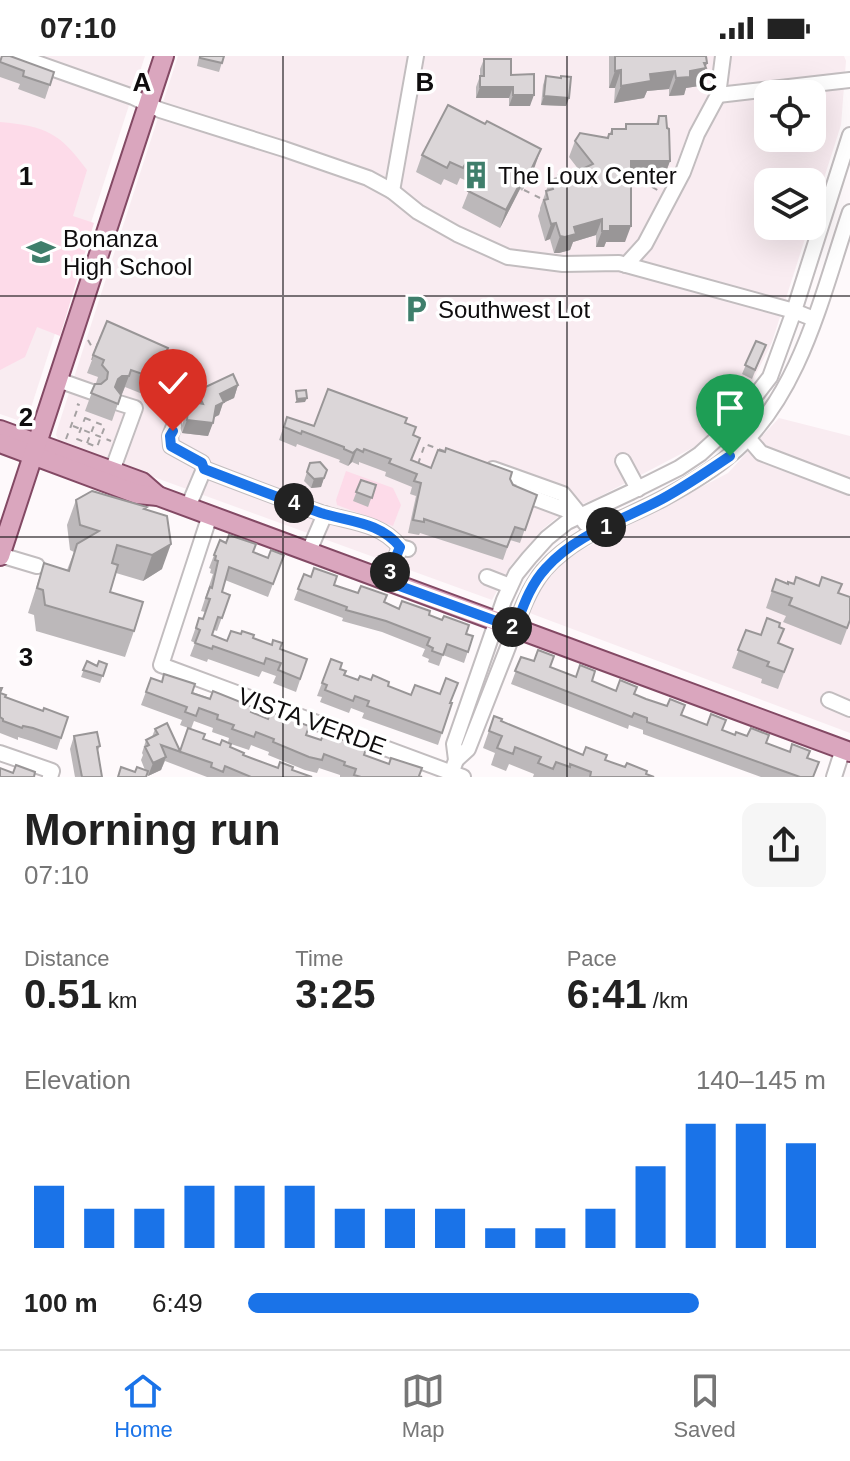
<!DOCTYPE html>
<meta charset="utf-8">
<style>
body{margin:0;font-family:Arial,sans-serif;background:#f6f6f6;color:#222;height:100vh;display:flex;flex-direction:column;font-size:30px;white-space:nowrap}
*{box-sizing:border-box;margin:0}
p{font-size:26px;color:#767676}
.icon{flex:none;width:44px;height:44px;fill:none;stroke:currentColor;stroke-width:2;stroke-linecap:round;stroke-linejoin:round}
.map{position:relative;height:721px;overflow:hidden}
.drawer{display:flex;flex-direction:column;background:#fff;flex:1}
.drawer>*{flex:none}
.fabs{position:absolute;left:754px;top:24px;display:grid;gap:16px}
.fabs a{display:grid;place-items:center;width:72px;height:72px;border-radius:16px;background:#fff;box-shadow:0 8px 32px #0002;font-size:40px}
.pin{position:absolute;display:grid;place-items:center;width:68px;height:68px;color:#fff;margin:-82px -34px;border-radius:50% 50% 50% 0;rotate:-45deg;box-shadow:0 0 8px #0007}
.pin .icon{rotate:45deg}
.km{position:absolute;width:40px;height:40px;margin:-20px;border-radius:50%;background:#222;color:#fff;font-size:22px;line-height:40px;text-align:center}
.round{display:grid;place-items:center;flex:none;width:84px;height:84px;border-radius:16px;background:#f6f6f6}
.headline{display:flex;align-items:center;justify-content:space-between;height:136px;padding:0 24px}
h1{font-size:44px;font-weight:700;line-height:60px}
.metrics{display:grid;grid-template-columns:repeat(3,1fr);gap:12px;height:136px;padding:8px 24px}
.metrics div{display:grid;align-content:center}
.metrics b{font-size:40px;font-weight:700}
.metrics small{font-size:22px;font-weight:400}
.metrics p{font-size:22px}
.chart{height:224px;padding:16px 24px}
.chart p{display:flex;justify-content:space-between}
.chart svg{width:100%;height:144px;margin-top:8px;stroke:#1a73e8;stroke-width:6}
ul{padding:0 24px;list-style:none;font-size:26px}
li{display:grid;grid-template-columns:128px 96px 1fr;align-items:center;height:60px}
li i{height:20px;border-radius:10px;background:#1a73e8}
.status{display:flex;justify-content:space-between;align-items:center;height:56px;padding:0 40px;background:#fff;direction:ltr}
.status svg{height:22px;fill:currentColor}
.tabs{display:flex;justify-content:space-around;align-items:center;height:112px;border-top:2px solid #e0e0e0;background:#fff;font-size:22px;color:#767676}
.tabs a{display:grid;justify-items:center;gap:4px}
.tabs .active{color:#1a73e8}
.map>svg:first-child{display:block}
.built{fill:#f9ecf1;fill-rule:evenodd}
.green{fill:#fddbe9}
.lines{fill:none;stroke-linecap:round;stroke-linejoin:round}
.minor-casing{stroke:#c2bdbf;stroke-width:18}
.major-casing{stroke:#834964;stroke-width:22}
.path{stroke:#a5a1a2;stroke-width:2;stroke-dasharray:6 6;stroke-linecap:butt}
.minor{stroke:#fff;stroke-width:14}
.major{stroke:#daa6be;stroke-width:18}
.wall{fill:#bcb8ba}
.shaded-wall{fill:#999697}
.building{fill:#dbd6d8;stroke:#999697;stroke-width:2}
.route-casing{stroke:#fff;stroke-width:16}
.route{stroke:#1a73e8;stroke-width:10}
.grid{fill:none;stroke:#0f0d0e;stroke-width:2;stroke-opacity:0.55}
.labels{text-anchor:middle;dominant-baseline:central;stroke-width:7;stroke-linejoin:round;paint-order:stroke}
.poi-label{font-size:24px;fill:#0f0d0e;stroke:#fff;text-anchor:start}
.street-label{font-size:24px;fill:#0f0d0e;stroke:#fff}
.grid-label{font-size:26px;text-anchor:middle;font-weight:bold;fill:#0f0d0e;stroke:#fff;stroke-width:7;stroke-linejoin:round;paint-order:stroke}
</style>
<div class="status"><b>07:10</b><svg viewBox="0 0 49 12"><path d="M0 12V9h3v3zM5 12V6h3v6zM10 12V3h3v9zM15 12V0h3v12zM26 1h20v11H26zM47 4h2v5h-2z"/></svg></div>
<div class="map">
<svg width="850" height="721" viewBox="0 0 850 721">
<rect width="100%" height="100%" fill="#fef9fb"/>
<g class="built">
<polygon points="0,0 145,0 26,367 0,358"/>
<path d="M178,0H844L846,5L841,69L812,160V126H768V170H809L772,286L750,330L723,364L696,390L593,444L566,454L544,472L511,509L492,544L60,387L56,379L57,374ZM768,38H812V82H768Z"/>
<polygon points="779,362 850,380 850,677 527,556 550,516 578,496 728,417"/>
</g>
<g class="green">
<path d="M0,66C46,70 60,77 87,114L73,160L94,167L60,280L37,271L25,301L0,314Z"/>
<polygon points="346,415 393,432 401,449 393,470 337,449 336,444"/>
</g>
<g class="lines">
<defs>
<g id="minor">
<polyline points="17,0 133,41 160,54 284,93 368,122 392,135 418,156 457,178 508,201 563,208 619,207 794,255 814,263"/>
<polyline points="718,39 850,24"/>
<polyline points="392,135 416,0"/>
<polyline points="626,209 645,188 683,116 697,78 718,39 723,0"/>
<polyline points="58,324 92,336"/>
<polyline points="174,370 170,380 171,390 202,407 204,413"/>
<polyline points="743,376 761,397 850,431"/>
<polyline points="623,405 638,433"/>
<polyline points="493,413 563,438 581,460 585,467"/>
<polyline points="112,415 135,352 119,347"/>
<polyline points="518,436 577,458"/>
<path d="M188,451L204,413C243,428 282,443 321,457C350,466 380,466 400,491"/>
<polyline points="210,459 161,609 463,721"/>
<polyline points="309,495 325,458"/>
<polyline points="0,499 37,510"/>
<polyline points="487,521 510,530"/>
<polyline points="386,525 400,491 408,493"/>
<polyline points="829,644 850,653"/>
<polyline points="0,697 52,715 50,721"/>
<path d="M456,704L468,693C481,659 495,625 508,591C518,564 526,536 544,514C575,478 623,464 664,442C686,430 711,416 730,399C800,342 822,238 850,156"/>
<polyline points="450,721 456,704 454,688 504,544 516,518 529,502 547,482 567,466 631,436 679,412 700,398 735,366 770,321 794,255 850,79"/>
<polyline points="834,721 843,693"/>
</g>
<g id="major">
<polyline points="0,374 142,426 158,440"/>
<polyline points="0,387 137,438 158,440 850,696"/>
<polyline points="0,500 164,0"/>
</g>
</defs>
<use href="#minor" class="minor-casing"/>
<use href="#major" class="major-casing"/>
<g class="path">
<polyline points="652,131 661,136"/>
<polyline points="524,134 540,142"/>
<polyline points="88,284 93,293"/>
<polyline points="92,304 100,281"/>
<polygon points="85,362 105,370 97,391 77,383"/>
<polyline points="73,370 111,385"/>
<polyline points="66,383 79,349 77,348"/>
<polyline points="87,387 95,367"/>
<polyline points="418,408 425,388 444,395"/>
</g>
<use href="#minor" class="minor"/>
<use href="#major" class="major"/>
</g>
<g class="wall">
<polygon points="199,0 224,0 219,16 197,10"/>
<polygon points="609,0 706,0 707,7 699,30 686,32 684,39 669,40 669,33 647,35 644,42 614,47 615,32 609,32"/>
<polygon points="484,3 511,19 530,50 509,50 509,42 476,42 476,31 480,20 480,13"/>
<polygon points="0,6 54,16 45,43 18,33 20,28 0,21"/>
<polygon points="546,20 566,50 541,49 543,29"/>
<polygon points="659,60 667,72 670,105 664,121 631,122 625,186 606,186 604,191 596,191 596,179 573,186 570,194 559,197 554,197 550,183 545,185 538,160 540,154 540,152 550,124 557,122 558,119 574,117 579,114 569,101 575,85 607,82 612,73 625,73 626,68 656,68"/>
<polygon points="422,99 535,110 522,135 520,133 500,172 462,152 472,127 460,122 457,129 444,123 441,129 416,116"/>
<polygon points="107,265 168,292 155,326 150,325 145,339 125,331 122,338 120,338 121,339 112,365 85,355 95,328 97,328 96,327 98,321 87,317"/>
<polygon points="756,285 766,289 752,323 742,318"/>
<polygon points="238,329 234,342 223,347 219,359 214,361 208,380 182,377 183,366 188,353 190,354 197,335"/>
<polygon points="287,361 314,370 405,367 413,379 411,404 431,412 510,423 513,429 537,439 520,487 510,484 503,504 420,477 419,479 408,477 416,440 410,438 412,431 385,420 386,416 359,406 359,409 352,406 348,410 339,406 340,404 297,388 296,391 279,384"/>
<polygon points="307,416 324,422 321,431 311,432 304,425"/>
<polygon points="361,424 376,429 368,451 353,445"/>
<polygon points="76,444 147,451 146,454 162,513 143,525 116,517 110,536 134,575 125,601 36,575 34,559 28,557 44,507 67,514 74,496 70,494 67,469"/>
<polygon points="220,484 268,502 284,499 268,541 225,524 222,536 230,539 217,575 214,574 212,579 227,585 253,582 307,603 296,636 273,627 276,620 262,615 259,621 208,603 207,606 190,600 195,587 191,585 199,562 203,563 205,556 201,555 213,518 210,517 211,513 209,512"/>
<polygon points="304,518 399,553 429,559 473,580 464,607 443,599 439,610 428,606 429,603 422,600 425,593 382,576 342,565 343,562 294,544"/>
<polygon points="776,523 788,528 838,537 850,565 841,589 783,566 786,560 766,552"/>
<polygon points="779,571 779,587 793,593 778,633 761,627 762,623 732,612 746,574 761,579"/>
<polygon points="521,601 616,635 634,638 681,659 735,679 766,687 807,702 813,721 761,721 643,678 643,674 629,669 628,673 511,628"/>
<polygon points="331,603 344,619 358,624 388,630 411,639 440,638 452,647 438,689 362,662 364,657 351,652 349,657 320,646 322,641 317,640"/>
<polygon points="87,605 97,610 107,608 100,627 81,621"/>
<polygon points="151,622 251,656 306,679 364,699 422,721 340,721 340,719 319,712 317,717 305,714 268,699 269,696 251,689 249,694 231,688 230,691 243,699 278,712 292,714 312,721 207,721 165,705 161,714 148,720 147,718 135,716 145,714 141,704 143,699 142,697 146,684 152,681 155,673 180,695 203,683 220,689 228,686 229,682 212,676 213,672 194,665 191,673 180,669 182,664 141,649"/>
<polygon points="0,632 0,637 5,641 43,655 68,661 57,694 28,684 18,681 18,684 0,677"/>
<polygon points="494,660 501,665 583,699 605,704 654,721 533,721 534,718 509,708 506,715 491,709 495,697 483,692"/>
<polygon points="74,680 100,690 97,696 102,721 75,721 70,693"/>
</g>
<g class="shaded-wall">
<polygon points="704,7 707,7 699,30 686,32 684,39 669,40 676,22"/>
<polygon points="621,14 615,32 609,32 615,15"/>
<polygon points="675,15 669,33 647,35 644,42 614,47 621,30 650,18"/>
<polygon points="480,31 513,31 509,42 476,42"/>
<polygon points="513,39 534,39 530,50 509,50"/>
<polygon points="544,40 569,42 566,50 541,49"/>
<polygon points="541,93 535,110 522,135 529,118"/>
<polygon points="631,105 670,105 664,121 625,122"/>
<polygon points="526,116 520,133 500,172 506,154"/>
<polygon points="602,163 596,179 573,186 570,194 559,197 554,197 560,180 574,171"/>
<polygon points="556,167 550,183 545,185 551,168"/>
<polygon points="610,170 631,170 625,186 606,186 604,191 596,191 602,175"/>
<polygon points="122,320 129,320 122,338 116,338 112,340 118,323"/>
<polygon points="238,329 234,342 223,347 219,359 211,363 220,338"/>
<polygon points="307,342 305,346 295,347 297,343"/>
<polygon points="187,364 213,367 208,380 182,377"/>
<polygon points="357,393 352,406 348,410 353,397"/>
<polygon points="324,422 321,431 311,432 314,423"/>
<polygon points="171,488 162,513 143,525 152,499"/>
<polygon points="166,701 161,714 148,720 153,707"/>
</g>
<g class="building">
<polygon points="2,0 10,0 54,16 50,29 23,20 24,15 0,6"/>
<polygon points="200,0 224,0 222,7 200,2"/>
<polygon points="615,0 706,0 707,7 704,7 706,12 690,15 690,21 676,22 675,15 650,18 651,25 621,30 621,14 615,15"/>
<polygon points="484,3 511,3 511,19 534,18 534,39 513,39 513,31 480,31 480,20 484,20"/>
<polygon points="546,20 561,22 561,20 571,21 569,42 544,40"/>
<polygon points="448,49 485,68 487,65 541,93 529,118 526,116 506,154 468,135 480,111 467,105 463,112 450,106 447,112 422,99"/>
<polygon points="659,60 666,60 667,72 669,73 670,105 631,105 631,170 610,170 610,175 602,175 602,163 574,171 576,178 565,181 560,180 556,167 551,168 544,144 548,143 546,135 553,133 550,124 558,122 558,119 574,117 593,108 575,85 580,77 608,82 609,78 612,78 612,73 626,73 626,68 658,68"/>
<polygon points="107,265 168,292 161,309 156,307 151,321 131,314 129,320 122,320 118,323 115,331 121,339 118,348 91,337 95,328 101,328 107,323 108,316 102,309 104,304 93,299"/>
<polygon points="756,285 766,289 755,314 745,309"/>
<polygon points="233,318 238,329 220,338 224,346 216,350 213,367 187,364 188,353 191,354 193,346 203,348 197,335"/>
<polygon points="328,333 407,362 405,367 416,371 413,379 420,382 411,404 431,412 438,394 445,396 446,392 512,416 510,423 513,429 537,439 525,474 515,471 507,491 424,463 424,466 413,464 421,427 414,425 417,418 389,407 391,403 364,393 363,396 357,393 353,397 344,393 344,391 302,375 301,378 284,371 287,361 314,370"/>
<polygon points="306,334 307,342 297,343 296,335"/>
<polygon points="320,406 327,414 324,422 314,423 307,416 310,407"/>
<polygon points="361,424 376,429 372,442 356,436"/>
<polygon points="92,435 147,451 144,453 167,460 171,488 152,499 117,489 112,507 118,509 110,536 143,546 134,575 45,549 43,534 37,532 44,507 69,515 77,488 99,475 80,469 76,444"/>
<polygon points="229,479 256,488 253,496 268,502 271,494 284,499 273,528 229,511 222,536 230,539 222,562 218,561 212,579 227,585 231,575 241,578 242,575 254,579 253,582 272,589 273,584 282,587 280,593 307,603 300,623 278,614 281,607 266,602 264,608 213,590 212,593 195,587 200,574 196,572 199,562 203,563 210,543 206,542 210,531 212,532 218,505 215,504 216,500 214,499 220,484 226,487"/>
<polygon points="314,512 337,520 334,529 358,537 361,530 387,539 384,546 399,553 402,545 430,555 429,559 442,564 444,560 469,569 466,578 473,580 468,596 447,588 443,599 432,595 433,592 427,589 430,582 386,565 346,554 347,551 298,533 304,518 311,521"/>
<polygon points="796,521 819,530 822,521 842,528 838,537 850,541 850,564 847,572 789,549 792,542 772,535 776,523 788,528 788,526 794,528"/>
<polygon points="767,562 780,567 779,571 784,573 778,587 793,593 784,616 767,610 769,606 738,594 746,574 761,579"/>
<polygon points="538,594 554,600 550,611 576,621 580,609 595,615 592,625 616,635 620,624 637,631 634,638 646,643 667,650 670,643 685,649 681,659 707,669 711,658 726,664 722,674 735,679 736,676 747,680 751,672 769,679 766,687 790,696 792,688 810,695 807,702 819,706 813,721 800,721 647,666 647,662 634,657 632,661 515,615 521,601 534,605"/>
<polygon points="331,603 342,607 340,613 346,615 344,619 358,624 360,620 371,624 373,619 389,626 388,630 411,639 415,629 440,638 446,622 458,627 450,647 452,647 442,677 367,650 369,645 355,640 353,645 325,634 327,629 322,627"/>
<polygon points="87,605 97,610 99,605 107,608 103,620 83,614"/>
<polygon points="164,618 195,628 192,637 210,643 213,635 253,651 251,656 268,663 271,656 309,670 306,679 321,684 324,676 366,693 364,699 389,708 391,702 422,712 419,720 422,721 361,721 354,719 356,713 344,709 345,706 324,698 322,704 309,701 273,686 274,683 256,676 254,681 232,673 234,669 217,663 218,659 199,652 196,660 185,656 187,651 146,636 151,622 162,626"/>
<polygon points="0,632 2,632 0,637 6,639 5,641 43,655 44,652 68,661 61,682 33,672 23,670 22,672 3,665 3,663 0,661"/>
<polygon points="494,660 502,663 501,665 583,699 586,691 607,699 605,704 625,711 627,707 647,715 646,718 654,721 590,721 591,716 570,708 570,711 556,706 553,713 538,707 541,701 515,691 513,698 497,692 502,680 489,675"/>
<polygon points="167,667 180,695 188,672 205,678 203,683 220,689 222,684 231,688 230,691 244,697 243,699 278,712 280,706 293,711 292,714 312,721 251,721 225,710 223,716 211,711 212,707 161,689 166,701 153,707 145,691 149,689 146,684 158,678 155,673"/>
<polygon points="97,676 100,690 97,691 102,721 82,721 74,680"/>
<polygon points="16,709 35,716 34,721 0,721 0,712 13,717"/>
<polygon points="121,711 135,716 137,711 148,715 146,721 118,721"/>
</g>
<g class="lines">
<defs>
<path id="route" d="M173,375L170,380L171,390L202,407L204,413C243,428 282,443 321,457C350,466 380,466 400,491L386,525L515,572C523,551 530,529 546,512C576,478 623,464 662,443C686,430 708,415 730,400"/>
</defs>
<use href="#route" class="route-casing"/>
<use href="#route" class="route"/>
</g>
<path class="grid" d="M283,0V721M567,0V721M0,240H850M0,481H850"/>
<defs>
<symbol id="building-bare" viewBox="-9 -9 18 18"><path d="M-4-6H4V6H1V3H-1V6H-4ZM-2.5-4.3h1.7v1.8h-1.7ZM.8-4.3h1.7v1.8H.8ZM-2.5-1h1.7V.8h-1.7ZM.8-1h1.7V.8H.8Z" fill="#3f7e6b" stroke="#fff" stroke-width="2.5" paint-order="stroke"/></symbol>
<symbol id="school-bare" viewBox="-9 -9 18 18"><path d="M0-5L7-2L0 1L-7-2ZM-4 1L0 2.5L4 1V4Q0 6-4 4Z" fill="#3f7e6b" stroke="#fff" stroke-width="2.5" paint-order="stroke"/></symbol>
<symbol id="parking-bare" viewBox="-9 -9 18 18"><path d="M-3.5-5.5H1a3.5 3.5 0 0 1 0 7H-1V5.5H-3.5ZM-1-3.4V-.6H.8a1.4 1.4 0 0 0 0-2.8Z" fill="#3f7e6b" stroke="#fff" stroke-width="2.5" paint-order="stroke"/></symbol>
</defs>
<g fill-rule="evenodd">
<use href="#building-bare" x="456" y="99" width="40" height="40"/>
<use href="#school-bare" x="21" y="176" width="40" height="40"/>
<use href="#parking-bare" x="396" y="233" width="40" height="40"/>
</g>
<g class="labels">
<g class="poi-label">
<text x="498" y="119">The Loux Center</text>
<text x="63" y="182">Bonanza<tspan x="63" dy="28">High School</tspan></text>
<text x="438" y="253">Southwest Lot</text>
</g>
<g class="street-label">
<text transform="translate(312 665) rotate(20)">VISTA VERDE</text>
</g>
</g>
<g class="grid-label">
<text x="142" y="35">A</text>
<text x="425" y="35">B</text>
<text x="708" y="35">C</text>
<text x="26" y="129">1</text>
<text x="26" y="370">2</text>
<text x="26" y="610">3</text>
</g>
</svg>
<div class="fabs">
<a><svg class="icon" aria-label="locate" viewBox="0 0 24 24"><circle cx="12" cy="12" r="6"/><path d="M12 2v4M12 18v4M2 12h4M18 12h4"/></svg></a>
<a><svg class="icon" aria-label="layers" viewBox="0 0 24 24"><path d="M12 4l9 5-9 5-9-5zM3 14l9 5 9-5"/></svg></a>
</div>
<div class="pin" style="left:730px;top:400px;background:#1e9e55"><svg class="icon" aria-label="arrive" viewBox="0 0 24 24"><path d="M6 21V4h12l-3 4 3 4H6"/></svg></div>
<div class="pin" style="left:173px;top:375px;background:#d93025"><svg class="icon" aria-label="check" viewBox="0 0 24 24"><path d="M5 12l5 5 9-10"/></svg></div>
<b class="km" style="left:606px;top:471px">1</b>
<b class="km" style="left:512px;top:571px">2</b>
<b class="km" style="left:390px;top:516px">3</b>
<b class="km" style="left:294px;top:447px">4</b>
</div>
<section class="drawer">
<div class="headline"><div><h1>Morning run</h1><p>07:10</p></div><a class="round"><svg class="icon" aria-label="share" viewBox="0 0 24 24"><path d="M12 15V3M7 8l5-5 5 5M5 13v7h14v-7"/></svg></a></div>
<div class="metrics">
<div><p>Distance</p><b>0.51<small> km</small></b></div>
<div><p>Time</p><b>3:25</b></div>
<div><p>Pace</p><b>6:41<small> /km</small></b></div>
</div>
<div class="chart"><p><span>Elevation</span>140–145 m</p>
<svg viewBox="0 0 160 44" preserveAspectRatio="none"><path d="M5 44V25M15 44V32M25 44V32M35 44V25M45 44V25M55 44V25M65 44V32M75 44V32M85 44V32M95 44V38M105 44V38M115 44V32M125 44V19M135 44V6M145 44V6M155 44V12"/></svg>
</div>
<ul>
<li><b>100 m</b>6:49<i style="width:78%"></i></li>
</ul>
</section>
<nav class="tabs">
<a class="active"><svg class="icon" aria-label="home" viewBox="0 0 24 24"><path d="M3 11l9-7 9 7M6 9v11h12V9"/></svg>Home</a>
<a><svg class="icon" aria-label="map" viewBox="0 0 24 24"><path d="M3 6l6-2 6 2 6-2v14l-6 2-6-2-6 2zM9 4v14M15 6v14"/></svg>Map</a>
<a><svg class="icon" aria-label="saved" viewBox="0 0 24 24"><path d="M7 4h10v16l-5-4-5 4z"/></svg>Saved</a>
</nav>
